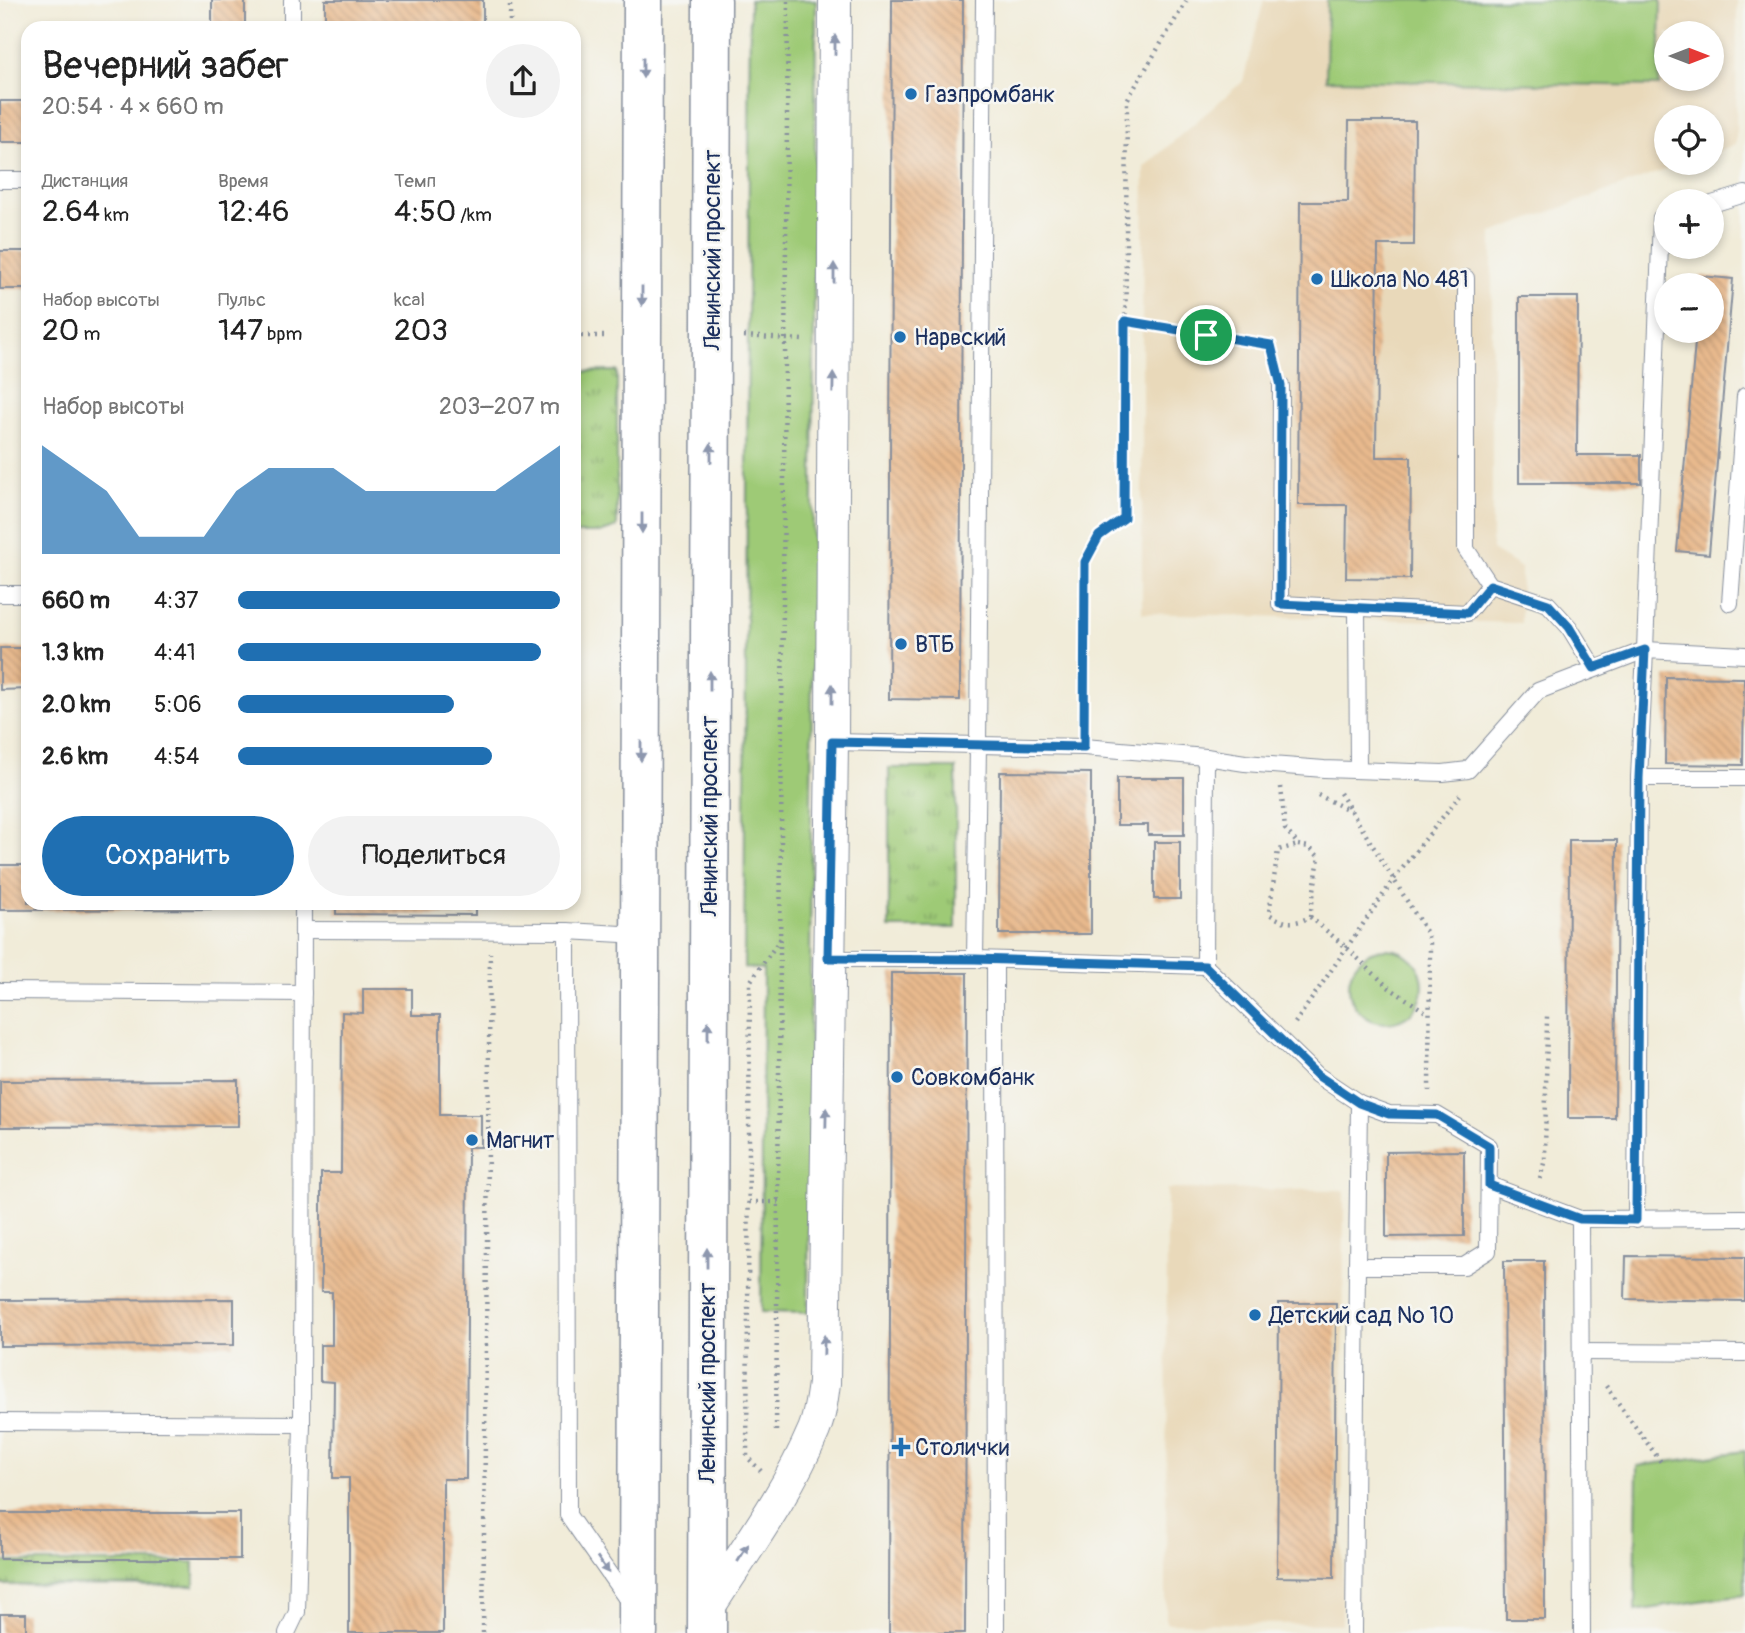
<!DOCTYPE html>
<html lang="ru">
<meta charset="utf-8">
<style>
body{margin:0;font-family:Pangolin,sans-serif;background:#f2f2f2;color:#222;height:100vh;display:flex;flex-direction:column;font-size:26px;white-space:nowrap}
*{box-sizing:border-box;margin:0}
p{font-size:23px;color:#767676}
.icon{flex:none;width:38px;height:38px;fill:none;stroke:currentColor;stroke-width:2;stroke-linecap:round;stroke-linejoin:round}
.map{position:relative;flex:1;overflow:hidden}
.sheet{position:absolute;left:21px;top:21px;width:560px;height:889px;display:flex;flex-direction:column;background:#fff;border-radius:21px;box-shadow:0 4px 10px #0003}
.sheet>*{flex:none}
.needle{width:46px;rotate:90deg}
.buttons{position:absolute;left:1654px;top:21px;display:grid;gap:14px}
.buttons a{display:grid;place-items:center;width:70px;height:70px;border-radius:50%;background:#fff;box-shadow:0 4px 10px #0003;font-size:35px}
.pin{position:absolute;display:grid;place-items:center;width:60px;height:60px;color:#fff;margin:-30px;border:4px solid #fff;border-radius:50%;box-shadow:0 2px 7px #0007}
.round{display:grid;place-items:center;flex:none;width:74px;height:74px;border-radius:37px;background:#f2f2f2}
.summary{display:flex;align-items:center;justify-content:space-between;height:119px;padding:0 21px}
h1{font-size:38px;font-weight:600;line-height:52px}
.metrics{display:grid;grid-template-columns:repeat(3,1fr);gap:10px;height:119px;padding:7px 21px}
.metrics div{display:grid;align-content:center}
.metrics b{font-size:30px;font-weight:600}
.metrics small{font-size:19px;font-weight:400}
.metrics p{font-size:19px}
.chart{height:196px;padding:14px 21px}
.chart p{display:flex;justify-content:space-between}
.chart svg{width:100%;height:126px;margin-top:7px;fill:#1f6fb2;opacity:.7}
.cta{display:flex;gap:14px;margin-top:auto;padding:14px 21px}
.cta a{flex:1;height:80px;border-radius:42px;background:#1f6fb2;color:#fff;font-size:28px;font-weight:600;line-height:80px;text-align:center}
.cta a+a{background:#f2f2f2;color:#222}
ul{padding:0 21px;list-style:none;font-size:23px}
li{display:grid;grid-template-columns:112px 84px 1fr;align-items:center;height:52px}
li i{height:18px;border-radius:9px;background:#1f6fb2}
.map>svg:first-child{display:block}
.built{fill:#e9d9ba;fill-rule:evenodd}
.grass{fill:url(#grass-tufts);stroke:#5c7c6a;stroke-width:2}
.green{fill:#9eca76;stroke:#5c7c6a;stroke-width:2}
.building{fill:url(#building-back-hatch)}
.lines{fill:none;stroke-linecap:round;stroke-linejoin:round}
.lane-casing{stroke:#868e9c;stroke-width:18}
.street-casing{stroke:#868e9c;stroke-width:34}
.primary-casing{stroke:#868e9c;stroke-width:41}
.path{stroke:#868e9c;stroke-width:4.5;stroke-dasharray:2 5;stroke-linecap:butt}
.lane{stroke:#fff;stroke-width:16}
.street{stroke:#fff;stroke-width:32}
.primary{stroke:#fff;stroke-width:38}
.oneway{fill:#8d97ae}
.route-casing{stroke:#fff;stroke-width:14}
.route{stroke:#1f6fb2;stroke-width:9}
.poi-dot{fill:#1f6fb2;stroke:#f6f6f2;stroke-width:2.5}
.labels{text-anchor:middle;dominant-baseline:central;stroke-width:5;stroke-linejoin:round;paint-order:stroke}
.poi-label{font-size:23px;fill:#1b2f5e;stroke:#f6f6f2;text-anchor:start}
.street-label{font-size:23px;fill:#1b2f5e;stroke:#f6f6f2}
</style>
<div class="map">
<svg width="1745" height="1633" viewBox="0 0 1745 1633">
<defs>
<pattern id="grass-tufts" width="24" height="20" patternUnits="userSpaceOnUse" patternTransform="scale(1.75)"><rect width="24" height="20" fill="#9eca76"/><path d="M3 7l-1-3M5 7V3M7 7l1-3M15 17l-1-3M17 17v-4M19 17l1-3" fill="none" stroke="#80a464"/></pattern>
<pattern id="building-back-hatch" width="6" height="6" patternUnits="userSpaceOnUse" patternTransform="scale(1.75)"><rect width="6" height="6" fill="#e8b98d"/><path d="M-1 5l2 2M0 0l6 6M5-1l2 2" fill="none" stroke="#c69f7c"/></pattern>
</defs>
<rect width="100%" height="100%" fill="#f6f6f2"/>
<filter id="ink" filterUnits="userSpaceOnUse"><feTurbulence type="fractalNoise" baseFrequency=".0143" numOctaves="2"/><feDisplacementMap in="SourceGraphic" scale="14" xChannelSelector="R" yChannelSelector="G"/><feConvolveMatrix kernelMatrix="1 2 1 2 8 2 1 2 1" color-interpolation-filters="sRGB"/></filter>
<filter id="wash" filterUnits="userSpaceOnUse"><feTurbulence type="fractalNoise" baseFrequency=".00686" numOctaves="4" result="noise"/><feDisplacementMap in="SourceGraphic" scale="28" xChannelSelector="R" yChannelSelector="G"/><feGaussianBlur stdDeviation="1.57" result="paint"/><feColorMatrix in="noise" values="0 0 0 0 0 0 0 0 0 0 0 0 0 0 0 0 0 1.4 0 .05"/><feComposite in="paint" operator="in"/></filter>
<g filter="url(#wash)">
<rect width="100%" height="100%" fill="#f1ecd9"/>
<g class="built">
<path d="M1264,0H1737L1736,144L1712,153V117H1666V163H1684L1492,233V550L1521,568V623L1142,613V324L1144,167L1243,81ZM1666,33H1712V79H1666Z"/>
<polygon points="1167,1189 1344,1190 1342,1624 1166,1623"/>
</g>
<g class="grass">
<polygon points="617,371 617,527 600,533 574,533 574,372"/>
<rect x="889" y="768" width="67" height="160"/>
<polygon points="0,1562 194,1562 194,1586 0,1585"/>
</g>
<g class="green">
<polygon points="750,0 816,0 808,1313 761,1312 763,969 744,968"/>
<polygon points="1327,0 1661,0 1659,86 1326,80"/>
<circle cx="1386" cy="986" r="37"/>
<polygon points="1745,1451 1745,1594 1635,1611 1637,1466"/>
</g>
<g id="blocks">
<g class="building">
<rect x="212" y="0" width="33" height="25"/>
<rect x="325" y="0" width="158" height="28"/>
<polygon points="892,0 963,0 960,700 889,699"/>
<rect x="0" y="101" width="28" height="41"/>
<polygon points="1349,121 1415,121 1414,245 1378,245 1376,457 1411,457 1410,579 1346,578 1347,505 1298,505 1300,202 1348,202"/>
<rect x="0" y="251" width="28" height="38"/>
<polygon points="1701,276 1733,279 1709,554 1677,551 1696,331 1712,331 1712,285 1700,285"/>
<polygon points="1519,297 1578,297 1577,455 1641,455 1641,483 1519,483"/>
<polygon points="0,648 28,648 28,689 0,690"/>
<polygon points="1666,677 1744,678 1743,765 1665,764"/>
<polygon points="1000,772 1091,773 1091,934 999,934"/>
<polygon points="1117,778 1184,778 1184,835 1148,835 1148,825 1117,825"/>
<polygon points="1569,840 1617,840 1615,1118 1568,1118"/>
<rect x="1154" y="842" width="26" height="57"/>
<polygon points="0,865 28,865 28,903 241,903 241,909 0,910"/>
<polygon points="336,903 475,903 475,915 336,914"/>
<polygon points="891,973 967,973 965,1633 889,1633"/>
<polygon points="363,989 412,989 412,1015 440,1015 440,1115 481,1115 481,1147 468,1147 466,1479 443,1479 443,1633 349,1633 349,1478 333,1478 334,1382 320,1381 320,1345 332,1345 332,1292 321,1292 321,1173 341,1173 342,1012 363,1013"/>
<polygon points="238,1080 238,1126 0,1127 0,1081"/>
<polygon points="1464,1151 1464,1236 1386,1237 1386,1152"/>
<polygon points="1626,1256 1745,1257 1745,1301 1625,1299"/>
<polygon points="1504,1261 1544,1261 1545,1619 1506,1619"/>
<polygon points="234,1299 234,1345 0,1346 0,1300"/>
<polygon points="1279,1303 1336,1303 1334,1578 1277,1577"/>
<rect x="0" y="1513" width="240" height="46"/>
<rect x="0" y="1614" width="26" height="19"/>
</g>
</g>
</g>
<g filter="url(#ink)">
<use href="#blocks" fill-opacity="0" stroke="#868e9c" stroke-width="2"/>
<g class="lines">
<defs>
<g id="lane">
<polyline points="984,0 978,745 1084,747 1206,757 1245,763 1324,769 1443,773 1468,770 1538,691 1645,650 1661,218 1666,216"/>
<polyline points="292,28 292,0"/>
<polyline points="0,180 28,180"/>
<polyline points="1712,204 1745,194"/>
<polyline points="1466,278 1466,549 1490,585 1548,604 1569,627 1594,668"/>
<polyline points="1281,386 1280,604 1467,613 1490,585"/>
<polyline points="0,594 28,594"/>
<polyline points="1730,603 1745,396"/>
<polyline points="1357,607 1358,770"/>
<polyline points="832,742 978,745 975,959"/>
<polyline points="1639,778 1745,778"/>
<polyline points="303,930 567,931 640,935"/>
<polyline points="567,931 568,1515 631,1605"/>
<polyline points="828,959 975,959 1205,966 1317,1075 1359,1103"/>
<polyline points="995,960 996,1633"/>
<polyline points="1205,966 1206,757"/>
<polyline points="0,991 303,993"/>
<polygon points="1359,1103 1389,1114 1437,1115 1489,1146 1488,1251 1464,1266 1357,1266"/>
<polyline points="1489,1185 1580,1219 1582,1633"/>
<polyline points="1580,1219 1745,1218"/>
<polyline points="1636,1220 1639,778 1645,650 1745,655"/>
<polyline points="1581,1352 1745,1353"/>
<polyline points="0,1422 302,1424"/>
<polyline points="287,1633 297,1612 302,1424 303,903"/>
<polyline points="1354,1633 1357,1266"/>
</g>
<path id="street" d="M707,1610C744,1552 787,1494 814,1430C820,1415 822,1399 824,1383L832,742L835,0"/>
<g id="primary">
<polyline points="638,1633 643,0"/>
<polyline points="707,1633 712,0"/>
</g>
</defs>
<use href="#lane" class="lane-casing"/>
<use href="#street" class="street-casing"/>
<use href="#primary" class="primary-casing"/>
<g class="path">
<polyline points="510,28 510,0"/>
<polyline points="1125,321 1271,345 1276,364"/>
<polyline points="574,336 608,336"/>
<polyline points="744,336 802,340"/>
<polyline points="1084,726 1085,562 1099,536 1124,518 1127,100 1187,0"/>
<polyline points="1281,787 1285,829 1298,844"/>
<polyline points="1340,793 1427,933 1430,943 1429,1091"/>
<polyline points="1318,795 1351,811"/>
<path d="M1298,845L1309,847L1319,857L1310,917C1293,925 1285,924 1269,914L1278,850Z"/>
<polyline points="1310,917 1347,948 1388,987 1429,1014"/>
<polyline points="1295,1023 1394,879 1460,795"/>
<polyline points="1540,1179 1545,1159 1547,1016"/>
<polyline points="749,1202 779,1202"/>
<polyline points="1606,1386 1661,1462"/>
<polyline points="776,1431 788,0"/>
<polyline points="761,1471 747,1457 750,982 781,938"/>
<polyline points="483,1633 490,953"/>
</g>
<use href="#lane" class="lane"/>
<use href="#street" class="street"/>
<use href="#primary" class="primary"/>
</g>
<defs><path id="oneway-solid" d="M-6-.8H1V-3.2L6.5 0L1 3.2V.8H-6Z" transform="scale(1.75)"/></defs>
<g class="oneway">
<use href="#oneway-solid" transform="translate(835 45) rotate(-90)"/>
<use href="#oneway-solid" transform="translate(643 68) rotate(90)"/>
<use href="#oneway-solid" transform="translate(834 273) rotate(-90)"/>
<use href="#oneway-solid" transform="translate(642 296) rotate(90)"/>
<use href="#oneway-solid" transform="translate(833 383) rotate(-89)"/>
<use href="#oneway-solid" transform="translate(711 453) rotate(-90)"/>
<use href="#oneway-solid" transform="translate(642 523) rotate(90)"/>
<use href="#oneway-solid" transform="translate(710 681) rotate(-90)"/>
<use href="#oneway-solid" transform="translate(832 694) rotate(-90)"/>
<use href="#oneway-solid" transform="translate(641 751) rotate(90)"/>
<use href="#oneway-solid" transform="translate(708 1031) rotate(-90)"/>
<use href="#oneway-solid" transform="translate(826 1118) rotate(-89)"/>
<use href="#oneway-solid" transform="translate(707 1258) rotate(-90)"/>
<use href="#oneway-solid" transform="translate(824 1345) rotate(-89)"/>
<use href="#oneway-solid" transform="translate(743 1553) rotate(-58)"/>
<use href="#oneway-solid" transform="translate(603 1565) rotate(55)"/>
</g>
</g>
<g class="lines" filter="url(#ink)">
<defs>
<polygon id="route" points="1125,321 1271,345 1281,386 1280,604 1467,613 1490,585 1548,604 1569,627 1594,668 1645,650 1639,778 1636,1220 1580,1219 1489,1185 1489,1146 1437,1115 1389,1114 1359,1103 1317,1075 1205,966 975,959 828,958 832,742 1084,747 1085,562 1099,536 1124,518"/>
</defs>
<use href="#route" class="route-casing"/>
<use href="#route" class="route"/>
</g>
<g class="poi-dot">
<circle cx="911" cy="94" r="7"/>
<circle cx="1317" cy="279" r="7"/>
<circle cx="900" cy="337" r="7"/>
<circle cx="901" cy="644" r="7"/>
<circle cx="897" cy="1077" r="7"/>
<circle cx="472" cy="1140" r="7"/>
<circle cx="1255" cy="1315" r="7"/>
<path d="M897.5 1436.5h7v7h7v7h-7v7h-7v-7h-7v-7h7z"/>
</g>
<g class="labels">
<g class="poi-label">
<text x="925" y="94">Газпромбанк</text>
<text x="1331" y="279">Школа № 481</text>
<text x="914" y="337">Нарвский</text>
<text x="915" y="644">ВТБ</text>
<text x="911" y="1077">Совкомбанк</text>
<text x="486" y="1140">Магнит</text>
<text x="1269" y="1315">Детский сад № 10</text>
<text x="915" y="1447">Столички</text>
</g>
<g class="street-label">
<text transform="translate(712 250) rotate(-90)">Ленинский проспект</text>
<text transform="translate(709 816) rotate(-90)">Ленинский проспект</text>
<text transform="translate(707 1383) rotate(-90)">Ленинский проспект</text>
</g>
</g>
</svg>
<div class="buttons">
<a><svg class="needle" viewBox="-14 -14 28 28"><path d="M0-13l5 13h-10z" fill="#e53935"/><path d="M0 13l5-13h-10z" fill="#767676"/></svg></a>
<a><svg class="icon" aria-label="locate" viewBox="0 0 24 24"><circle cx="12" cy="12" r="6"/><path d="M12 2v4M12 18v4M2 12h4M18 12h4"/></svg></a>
<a>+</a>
<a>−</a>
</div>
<div class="pin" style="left:1206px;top:335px;background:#1e9e55"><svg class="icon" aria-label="arrive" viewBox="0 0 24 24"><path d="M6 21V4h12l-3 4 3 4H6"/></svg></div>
<section class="sheet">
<div class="summary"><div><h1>Вечерний забег</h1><p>20:54 · 4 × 660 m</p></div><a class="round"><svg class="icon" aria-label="share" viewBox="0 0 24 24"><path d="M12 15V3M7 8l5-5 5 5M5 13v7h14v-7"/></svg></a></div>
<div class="metrics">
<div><p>Дистанция</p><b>2.64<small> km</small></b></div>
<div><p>Время</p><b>12:46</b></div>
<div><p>Темп</p><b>4:50<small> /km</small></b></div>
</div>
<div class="metrics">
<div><p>Набор высоты</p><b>20<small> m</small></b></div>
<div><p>Пульс</p><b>147<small> bpm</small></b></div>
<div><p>kcal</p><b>203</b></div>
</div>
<div class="chart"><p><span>Набор высоты</span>203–207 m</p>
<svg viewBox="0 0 160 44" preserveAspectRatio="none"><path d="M0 44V6L10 14L20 22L30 38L40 38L50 38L60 22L70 14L80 14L90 14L100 22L110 22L120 22L130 22L140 22L150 14L160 6V44z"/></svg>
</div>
<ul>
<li><b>660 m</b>4:37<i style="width:100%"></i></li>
<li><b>1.3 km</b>4:41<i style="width:94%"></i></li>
<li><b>2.0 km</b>5:06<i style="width:67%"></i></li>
<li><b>2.6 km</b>4:54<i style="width:79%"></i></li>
</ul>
<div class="cta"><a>Сохранить</a><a>Поделиться</a></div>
</section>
</div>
